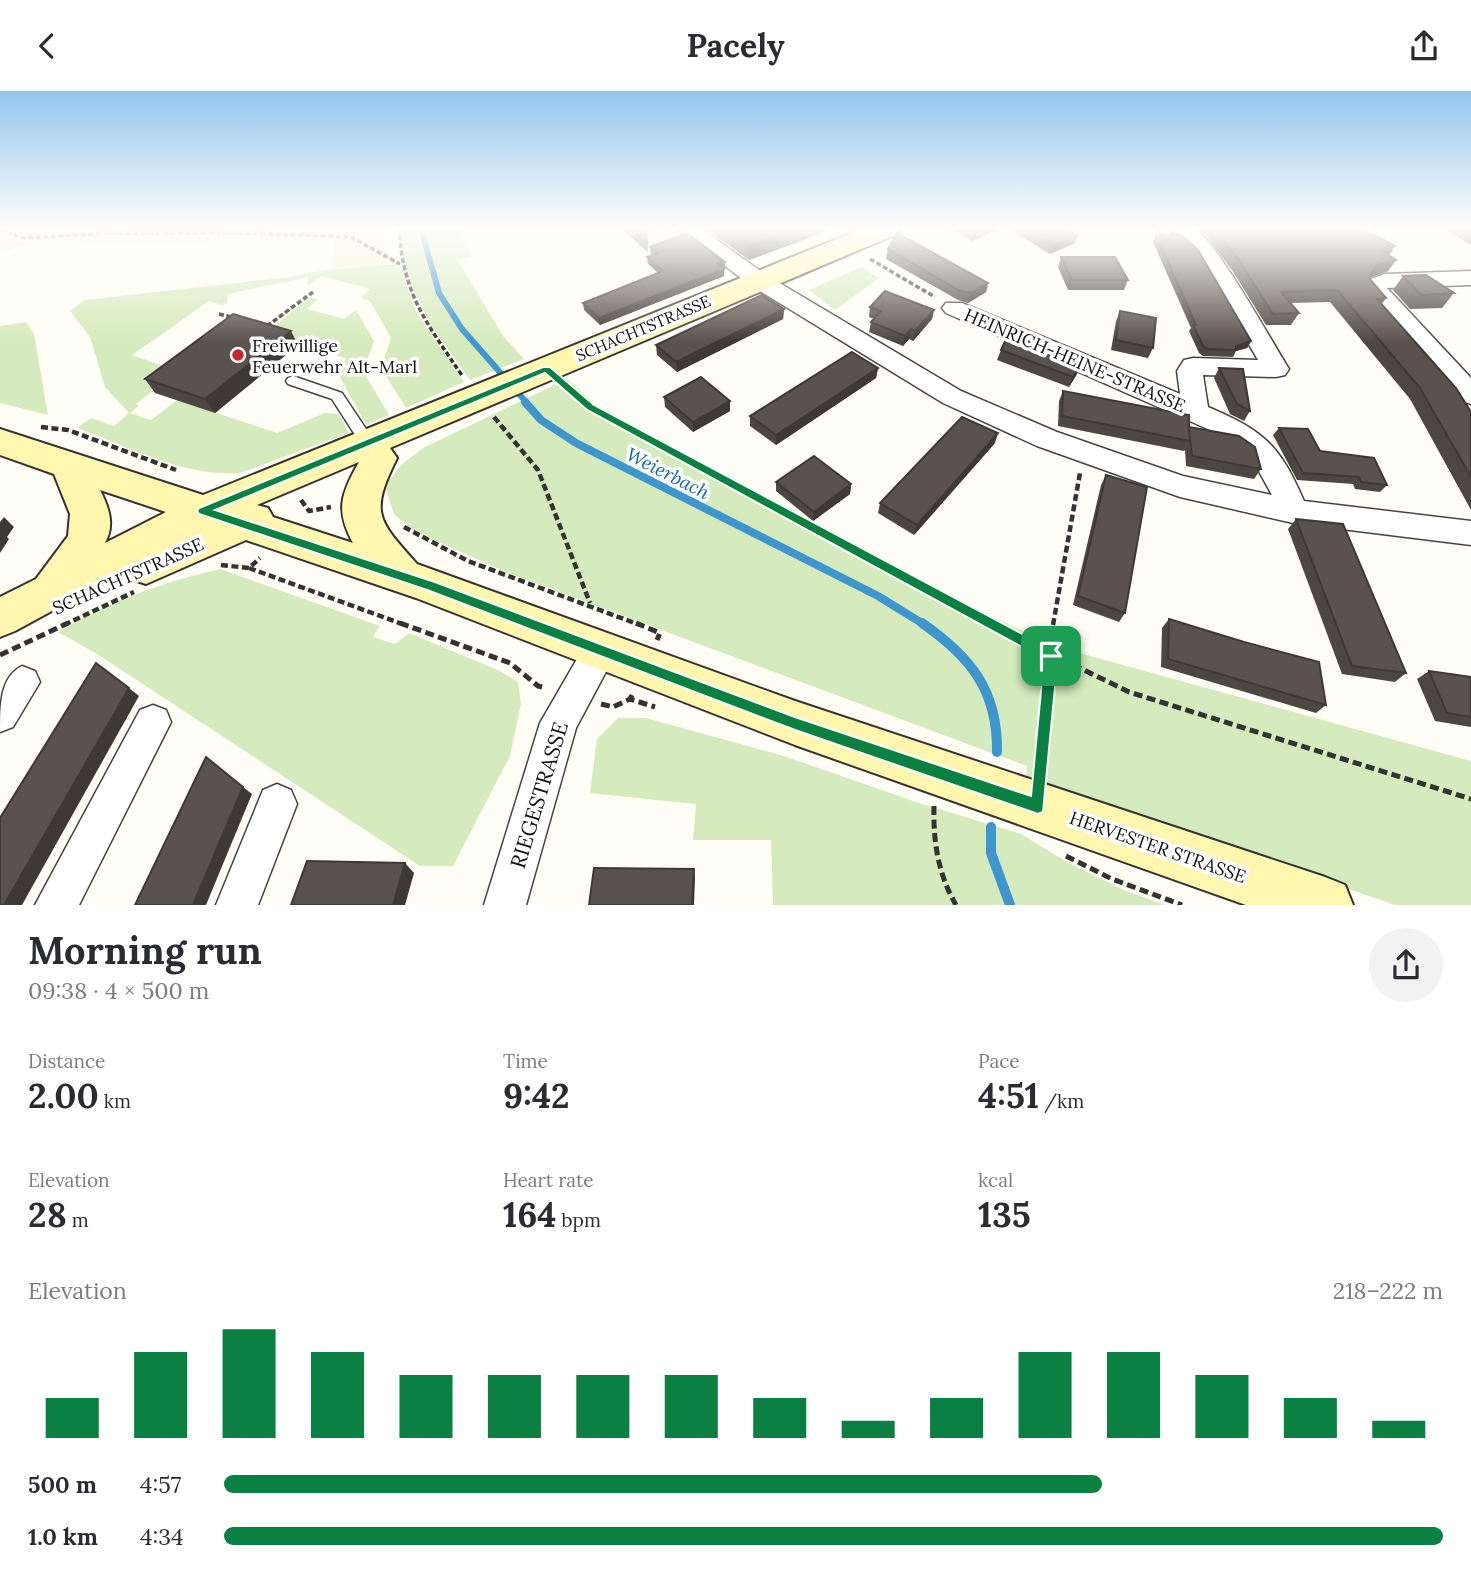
<!DOCTYPE html>
<meta charset="utf-8">
<style>
body{margin:0;font-family:Lora,serif;background:#f2f2f3;color:#2b2b33;height:100vh;display:flex;flex-direction:column;font-size:26px;white-space:nowrap}
*{box-sizing:border-box;margin:0}
p{font-size:23px;color:#7c7c81}
.icon{flex:none;width:38px;height:38px;fill:none;stroke:currentColor;stroke-width:2;stroke-linecap:round;stroke-linejoin:round}
.map{position:relative;height:814px;overflow:hidden}
.side{display:flex;flex-direction:column;background:#fff;flex:1}
.side>*{flex:none}
.pin{position:absolute;display:grid;place-items:center;width:60px;height:60px;color:#fff;margin:-30px;border-radius:14px;box-shadow:0 4px 10px #0006}
.round{display:grid;place-items:center;flex:none;width:74px;height:74px;border-radius:37px;background:#f2f2f3}
.head{display:flex;align-items:center;justify-content:space-between;height:119px;padding:0 28px}
h1{font-size:38px;font-weight:800;line-height:52px}
.figures{display:grid;grid-template-columns:repeat(3,1fr);gap:10px;height:119px;padding:7px 28px}
.figures div{display:grid;align-content:center}
.figures b{font-size:35px;font-weight:800}
.figures small{font-size:19px;font-weight:400}
.figures p{font-size:19px}
.chart{height:196px;padding:14px 28px}
.chart p{display:flex;justify-content:space-between}
.chart svg{width:100%;height:126px;margin-top:7px;stroke:#0b8043;stroke-width:6}
ul{padding:0 28px;list-style:none;font-size:23px}
li{display:grid;grid-template-columns:112px 84px 1fr;align-items:center;height:52px}
li i{height:18px;border-radius:9px;background:#0b8043}
header{display:flex;justify-content:space-between;align-items:center;height:91px;padding:0 28px;background:#fff;font-size:32px;font-weight:800}
.map>svg:first-child{display:block}
.farmland{fill:#f6f3d4}
.green{fill:#d5ebbd}
.lines{fill:none;stroke-linecap:round;stroke-linejoin:round}
.stream-far2{stroke:#3f96cf;stroke-width:6}
.stream-far1{stroke:#3f96cf;stroke-width:8}
.stream{stroke:#3f96cf;stroke-width:10}
.lane-casing{stroke:#444;stroke-width:3}
.street-casing{stroke:#444;stroke-width:3}
.secondary-casing{stroke:#333;stroke-width:4}
.path-far2{stroke:#333;stroke-width:3.5;stroke-dasharray:5 2.5;stroke-linecap:butt}
.path-far1{stroke:#333;stroke-width:4.5;stroke-dasharray:7 3.5;stroke-linecap:butt}
.path{stroke:#333;stroke-width:5;stroke-dasharray:9 4.5;stroke-linecap:butt}
.lane{fill:#fff;fill-rule:evenodd}
.street{fill:#fff;fill-rule:evenodd}
.secondary{fill:#fff6b0;fill-rule:evenodd}
.wall{fill:#4d4742}
.shaded-wall{fill:#3f3936}
.building{fill:#5a524d;stroke:#3f3936;stroke-width:2}
.route{fill:#0b8043;stroke:#fff;stroke-width:2;fill-rule:evenodd}
.poi-dot{fill:#c4262e;stroke:#fff;stroke-width:2.5}
.labels{text-anchor:middle;dominant-baseline:central;stroke-width:7;stroke-linejoin:round;paint-order:stroke}
.far-street-label{font-size:16px;fill:#111;stroke:#fff}
.poi-label{font-size:18px;fill:#111;stroke:#fff;text-anchor:start}
.street-label{font-size:18px;fill:#111;stroke:#fff}
.water-label{font-size:19px;font-style:italic;fill:#1768a6;stroke:#fff}
.near-street-label{font-size:21px;fill:#111;stroke:#fff}
</style>
<header><svg class="icon" aria-label="back" viewBox="0 0 24 24"><path d="M15 5l-7 7 7 7"/></svg>Pacely<svg class="icon" aria-label="share" viewBox="0 0 24 24"><path d="M12 15V3M7 8l5-5 5 5M5 13v7h14v-7"/></svg></header>
<div class="map">
<svg width="1471" height="814" viewBox="0 0 1471 814">
<rect width="100%" height="100%" fill="#fffdf5"/>
<polygon class="farmland" points="0,137 382,137 386,174 331,178 334,149 22,155 0,162"/>
<g class="green">
<polygon points="399,137 458,137 471,166 457,168 503,245 524,268 470,289 430,233 401,173"/>
<path d="M398,173L418,224L464,291L406,317L381,277L391,247L370,210L361,207L370,198L322,185L308,195V186L228,203L227,212L222,214L209,210L132,264L169,277L166,287L150,299L153,300L136,313L139,315L130,322L151,329L177,309L277,342L325,322L339,323L349,342L240,382C184,386 129,356 77,337L91,327L114,335L129,322L105,296L90,246L70,220L85,209L289,186L324,179Z"/>
<polygon points="862,176 879,187 835,219 809,199"/>
<polygon points="311,207 318,208 307,218 344,228 356,219 374,250 363,280 389,324 366,334 340,286 346,267 265,244 306,208"/>
<polygon points="26,231 34,243 48,324 0,312 0,235"/>
<polygon points="567,288 595,313 860,462 1054,555 1471,670 1471,814 1395,814 1026,687 1027,675 503,480 412,439 394,423 386,399 389,390 401,374 423,357"/>
<path d="M220,478L380,535L373,546L395,553L409,542L500,580L518,591L521,613L510,665L453,775H420L97,563L58,541C107,511 164,491 220,478Z"/>
<polygon points="618,627 646,627 784,665 916,711 1021,743 1067,771 1124,799 1165,814 773,814 771,749 693,749 696,713 590,702 597,648"/>
</g>
<g class="lines">
<polyline class="stream-far2" points="421,137 439,202 462,238 527,312"/>
<polyline class="stream-far1" points="525,311 541,329 576,352 878,505 925,534"/>
<g class="stream">
<path d="M922,532C971,566 998,600 997,661"/>
<polyline points="991,736 991,762 1010,814"/>
</g>
<defs>
<polygon id="lane" points="293,285 342,302 376,353 378,357 376,361 366,361 332,308 288,293 286,290 288,287"/>
<g id="street">
<path d="M676,137H700L766,184L961,300L1057,341L1183,385L1272,404L1250,364L1219,343L946,222L942,217L946,212H962L1180,303L1177,280L1184,269L1193,267L1258,269L1197,164L1182,149L1161,141L1157,137C1168,136 1185,134 1195,139C1216,149 1273,253 1289,278L1285,284L1276,286L1203,284L1208,316C1264,340 1279,353 1304,410L1471,430V454L1293,432L1180,406L1037,355L943,312L750,194Z"/>
<polygon points="1471,180 1471,194 1387,197 1471,287 1471,313 1462,310 1364,199 1368,189 1385,183"/>
<polygon points="600,545 612,549 617,560 576,637 526,814 484,814 540,632 588,549"/>
<path d="M22,575L35,580L40,591L13,636L0,641C0,614 0,586 22,575Z"/>
<polygon points="153,614 166,619 171,631 79,814 35,814 140,619"/>
<polygon points="277,693 291,699 297,713 258,814 216,814 263,699"/>
</g>
<path id="secondary" d="M864,137H901L897,143L390,357L397,367C369,423 378,429 417,473L795,610L1325,786L1345,794L1353,814H1246L795,654L416,507L246,449L146,493L131,488L127,479L15,540L0,546V506L36,488L68,445L70,423L54,383L0,364V338L203,404ZM359,371C341,403 335,419 353,452L273,426L268,417L257,414ZM100,399L166,421L105,452C115,434 109,417 100,399Z"/>
</defs>
<use href="#lane" class="lane-casing"/>
<use href="#street" class="street-casing"/>
<use href="#secondary" class="secondary-casing"/>
<g class="path-far2">
<path d="M399,137C403,205 427,232 463,286"/>
<polyline points="0,138 23,147 110,142 249,142 351,146 400,173"/>
<polyline points="1361,140 1374,137"/>
<polyline points="870,168 935,206"/>
<polyline points="219,223 235,227"/>
<polyline points="267,235 313,201"/>
<polyline points="566,295 586,312"/>
</g>
<g class="path-far1">
<polyline points="584,311 992,534"/>
<polyline points="494,326 538,379 590,512"/>
<polyline points="41,336 68,339 176,379"/>
<polyline points="301,409 309,420 331,416"/>
<polyline points="404,436 468,470 640,534"/>
<polyline points="221,474 249,477 260,467"/>
<polyline points="249,477 405,534"/>
<polyline points="64,534 134,501"/>
<polyline points="1053,534 1080,382"/>
</g>
<g class="path">
<polyline points="400,532 510,572 538,595 546,597"/>
<polyline points="636,532 660,542 657,549"/>
<polyline points="988,532 1129,601 1471,708"/>
<polyline points="0,564 68,532"/>
<polyline points="632,604 630,608 655,616"/>
<polyline points="601,613 613,616 630,608"/>
<polyline points="1041,679 1053,532"/>
<path d="M934,715C933,750 938,783 956,814"/>
<polyline points="1066,765 1112,788 1182,814"/>
</g>
<use href="#lane" class="lane"/>
<use href="#street" class="street"/>
<use href="#secondary" class="secondary"/>
</g>
<g class="wall">
<polygon points="620,137 646,137 648,161"/>
<polygon points="709,137 835,137 749,169 710,141"/>
<polygon points="951,137 1003,137 972,150"/>
<polygon points="1007,137 1064,137 1075,152 1050,163"/>
<polygon points="1194,137 1361,137 1389,164 1396,169 1388,180 1369,187 1386,207 1382,213 1471,321 1471,419 1410,308 1330,211 1290,212 1299,222 1291,234 1266,234 1232,179 1206,145"/>
<polygon points="1446,137 1471,137 1471,154 1444,138"/>
<polygon points="1170,140 1251,250 1247,257 1236,260 1233,266 1203,265 1199,262 1189,240 1191,237 1153,151 1156,144 1168,145"/>
<polygon points="650,156 725,171 724,185 600,234 584,219 583,212 658,182 648,173 647,166 653,164 651,163"/>
<polygon points="888,158 988,192 986,201 968,212 958,209 886,168"/>
<polygon points="1061,166 1128,189 1124,199 1068,199 1058,176"/>
<polygon points="1403,185 1454,202 1442,217 1410,218 1393,199"/>
<polygon points="870,216 934,219 932,228 913,250 909,248 903,255 869,241 871,231 874,228 869,226"/>
<polygon points="784,218 783,228 677,281 657,264 656,254"/>
<polygon points="1120,220 1153,257 1148,267 1111,259 1116,230"/>
<polygon points="298,254 215,322 155,302 145,288"/>
<polygon points="1001,259 1077,283 1069,296 997,269"/>
<polygon points="878,277 876,287 776,354 750,335 750,325"/>
<polygon points="1219,277 1250,320 1244,330 1230,323 1214,287"/>
<polygon points="1063,300 1189,336 1261,378 1254,388 1186,375 1185,359 1184,360 1058,335 1059,310"/>
<polygon points="664,306 730,310 730,320 693,341 665,316"/>
<polygon points="1279,337 1320,360 1387,394 1380,401 1355,398 1353,393 1297,389 1273,344"/>
<polygon points="995,352 914,444 878,422 880,412"/>
<polygon points="1106,384 1125,522 1119,531 1073,514 1101,394"/>
<polygon points="776,391 851,393 850,403 813,430 776,400"/>
<polygon points="1296,428 1406,582 1395,591 1342,583 1288,438"/>
<polygon points="1169,528 1326,614 1316,622 1161,576 1162,537"/>
<polygon points="1429,580 1471,586 1471,636 1435,630 1417,588"/>
</g>
<g class="shaded-wall">
<polygon points="800,137 835,137 749,169 749,155"/>
<polygon points="986,137 1003,137 972,150 974,142"/>
<polygon points="1078,144 1075,152 1050,163 1053,155"/>
<polygon points="1395,155 1387,167 1377,173 1387,157"/>
<polygon points="1396,169 1388,180 1367,187 1375,175"/>
<polygon points="725,171 725,178 718,180 718,173"/>
<polygon points="724,178 724,185 600,234 599,227"/>
<polygon points="988,192 986,201 968,212 971,202"/>
<polygon points="784,218 783,228 677,281 676,271"/>
<polygon points="934,219 932,228 913,250 915,240"/>
<polygon points="911,238 909,248 903,255 905,245"/>
<polygon points="291,240 298,254 215,322 205,308"/>
<polygon points="1251,250 1247,257 1236,260 1236,255"/>
<polygon points="1081,273 1077,283 1069,296 1073,286"/>
<polygon points="878,277 876,287 776,354 776,344"/>
<polygon points="730,310 730,320 693,341 693,331"/>
<polygon points="998,342 995,352 914,444 917,434"/>
<polygon points="851,393 850,403 813,430 814,421"/>
<polygon points="4,426 14,436 7,446 9,448 0,462 0,431"/>
<polygon points="129,597 139,605 22,814 4,814"/>
<polygon points="243,696 252,703 206,814 193,814"/>
<polygon points="405,772 414,782 405,814 393,814"/>
<polygon points="694,778 695,787 694,814 692,814"/>
</g>
<g class="building">
<polygon points="629,137 646,137 647,152"/>
<polygon points="723,137 800,137 749,155"/>
<polygon points="966,137 986,137 974,142"/>
<polygon points="1022,137 1064,137 1078,144 1053,155"/>
<polygon points="1214,137 1361,137 1395,155 1387,157 1391,160 1384,161 1396,169 1375,175 1369,187 1386,207 1377,208 1456,297 1471,321 1471,386 1420,297 1337,199 1281,201 1299,222 1273,223 1238,168"/>
<polygon points="1170,140 1183,145 1198,159 1251,250 1236,255 1236,259 1207,258 1203,255 1193,234 1196,234 1156,144 1171,145"/>
<polygon points="687,142 725,171 718,173 724,178 599,227 583,212 663,180 647,166 658,162 650,156"/>
<polygon points="897,142 988,192 971,202 960,200 888,158"/>
<polygon points="1061,166 1115,166 1128,189 1072,189"/>
<polygon points="1426,184 1454,202 1421,204 1403,185"/>
<polygon points="885,200 934,219 915,240 911,238 905,245 871,231 881,220 870,216"/>
<polygon points="762,204 784,218 676,271 656,254"/>
<polygon points="1120,220 1156,227 1153,257 1116,249"/>
<polygon points="233,223 291,240 205,308 145,288"/>
<polygon points="1009,242 1081,273 1073,286 1001,259"/>
<polygon points="852,261 878,277 776,344 750,325"/>
<polygon points="1219,277 1243,278 1250,320 1237,313"/>
<polygon points="701,286 730,310 693,331 664,306"/>
<polygon points="1063,300 1189,324 1189,336 1239,345 1255,356 1261,378 1192,365 1189,338 1190,350 1062,325"/>
<polygon points="962,326 998,342 917,434 880,412"/>
<polygon points="1279,337 1308,338 1320,360 1374,367 1387,394 1361,391 1359,386 1303,382"/>
<polygon points="814,365 851,393 814,421 776,391"/>
<polygon points="1106,384 1147,396 1125,522 1078,505"/>
<polygon points="1296,428 1343,433 1406,582 1352,575"/>
<polygon points="1169,528 1244,551 1319,571 1326,614 1168,568"/>
<polygon points="96,572 129,597 4,814 0,814 0,727"/>
<polygon points="1429,580 1471,586 1471,626 1447,622"/>
<polygon points="206,666 243,696 193,814 135,814"/>
<polygon points="307,770 405,772 393,814 291,814"/>
<polygon points="594,777 694,778 692,814 589,814"/>
</g>
<linearGradient id="sky" x2="0" y2="1"><stop stop-color="#95c6ee"/><stop offset="0.55" stop-color="#fffefa"/><stop offset="1" stop-color="#fffefa" stop-opacity="0"/></linearGradient>
<rect width="1471" height="251" fill="url(#sky)"/>
<path class="route" d="M543,276H550L594,314L1056,561L1058,565L1043,721L1038,723L795,639L427,499L199,423L197,420L199,417ZM545,282L587,319L1044,568L1031,705L795,626L435,491L215,419Z"/>
<circle class="poi-dot" cx="238" cy="264" r="7"/>
<g class="labels">
<g class="far-street-label">
<text transform="translate(643 237) rotate(-23)">SCHACHTSTRASSE</text>
</g>
<g class="poi-label">
<text x="252" y="254">Freiwillige<tspan x="252" dy="21">Feuerwehr Alt-Marl</tspan></text>
</g>
<g class="street-label">
<text transform="translate(1075 269) rotate(23)">HEINRICH-HEINE-STRASSE</text>
<text transform="translate(128 485) rotate(-24)">SCHACHTSTRASSE</text>
<text transform="translate(1158 756) rotate(19)">HERVESTER STRASSE</text>
</g>
<g class="water-label">
<text transform="translate(668 382) rotate(27)">Weierbach</text>
</g>
<g class="near-street-label">
<text transform="translate(539 704) rotate(-73)">RIEGESTRASSE</text>
</g>
</g>
</svg>
<div class="pin" style="left:1051px;top:565px;background:#1e9e55"><svg class="icon" aria-label="arrive" viewBox="0 0 24 24"><path d="M6 21V4h12l-3 4 3 4H6"/></svg></div>
</div>
<section class="side">
<div class="head"><div><h1>Morning run</h1><p>09:38 · 4 × 500 m</p></div><a class="round"><svg class="icon" aria-label="share" viewBox="0 0 24 24"><path d="M12 15V3M7 8l5-5 5 5M5 13v7h14v-7"/></svg></a></div>
<div class="figures">
<div><p>Distance</p><b>2.00<small> km</small></b></div>
<div><p>Time</p><b>9:42</b></div>
<div><p>Pace</p><b>4:51<small> /km</small></b></div>
</div>
<div class="figures">
<div><p>Elevation</p><b>28<small> m</small></b></div>
<div><p>Heart rate</p><b>164<small> bpm</small></b></div>
<div><p>kcal</p><b>135</b></div>
</div>
<div class="chart"><p><span>Elevation</span>218–222 m</p>
<svg viewBox="0 0 160 44" preserveAspectRatio="none"><path d="M5 44V30M15 44V14M25 44V6M35 44V14M45 44V22M55 44V22M65 44V22M75 44V22M85 44V30M95 44V38M105 44V30M115 44V14M125 44V14M135 44V22M145 44V30M155 44V38"/></svg>
</div>
<ul>
<li><b>500 m</b>4:57<i style="width:72%"></i></li>
<li><b>1.0 km</b>4:34<i style="width:100%"></i></li>
</ul>
</section>
